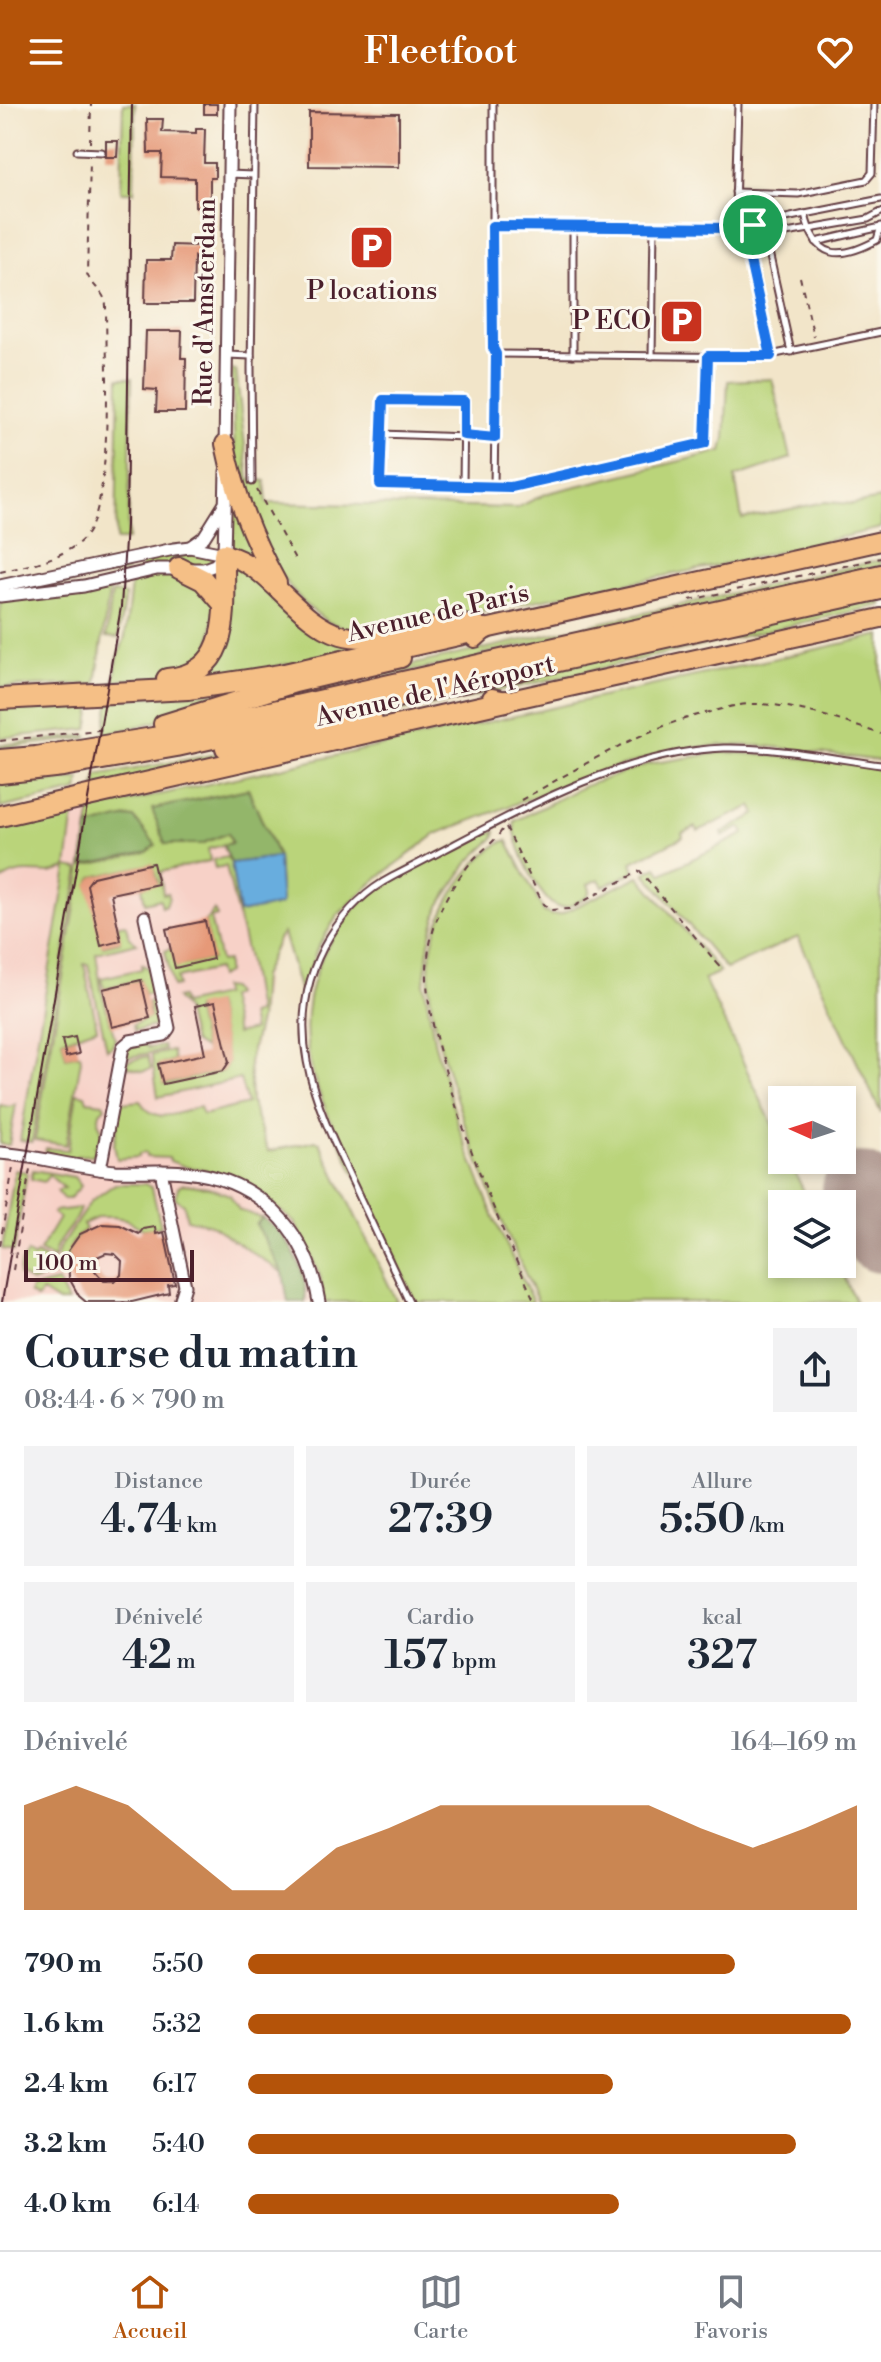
<!DOCTYPE html>
<html lang="fr">
<meta charset="utf-8">
<style>
body{margin:0;font-family:"Libre Bodoni",serif;background:#f2f2f3;color:#1f2937;height:100vh;display:flex;flex-direction:column;font-size:30px;white-space:nowrap}
*{box-sizing:border-box;margin:0}
p{font-size:26px;color:#747a83}
.icon{flex:none;width:44px;height:44px;fill:none;stroke:currentColor;stroke-width:2;stroke-linecap:round;stroke-linejoin:round}
.map{position:relative;height:1198px;overflow:hidden}
.panel{display:flex;flex-direction:column;background:#fff;flex:1}
.panel>*{flex:none}
.needle{width:52px;rotate:273deg}
.fabs{position:absolute;left:768px;top:982px;display:grid;gap:16px}
.fabs a{display:grid;place-items:center;width:88px;height:88px;border-radius:0px;background:#fff;box-shadow:0 4px 12px #0003;font-size:40px}
.scale{position:absolute;left:24px;bottom:20px;width:170px;box-sizing:border-box;padding-left:8px;border:4px solid #4a1f2b;border-top:0;font-size:22px;line-height:28px;white-space:nowrap;color:#4a1f2b;-webkit-text-stroke:6px #fbf7ec;paint-order:stroke}
.pin{position:absolute;display:grid;place-items:center;width:68px;height:68px;color:#fff;margin:-34px;border:4px solid #fff;border-radius:50%;box-shadow:0 2px 8px #0007}
.round{display:grid;place-items:center;flex:none;width:84px;height:84px;border-radius:0px;background:#f2f2f3}
.overview{display:flex;align-items:center;justify-content:space-between;height:136px;padding:0 24px}
h1{font-size:44px;font-weight:600;line-height:60px}
.stats{display:grid;grid-template-columns:repeat(3,1fr);gap:12px;height:136px;padding:8px 24px}
.stats div{display:grid;align-content:center;border-radius:0px;background:#f2f2f3;text-align:center}
.stats b{font-size:40px;font-weight:600}
.stats small{font-size:22px;font-weight:400}
.stats p{font-size:22px}
.chart{height:224px;padding:16px 24px}
.chart p{display:flex;justify-content:space-between}
.chart svg{width:100%;height:144px;margin-top:8px;fill:#b45309;opacity:.7}
ul{padding:0 24px;list-style:none;font-size:26px}
li{display:grid;grid-template-columns:128px 96px 1fr;align-items:center;height:60px}
li i{height:20px;border-radius:10px;background:#b45309}
header{display:flex;justify-content:space-between;align-items:center;height:104px;padding:0 24px;background:#b45309;color:#fff;font-size:36px;font-weight:600}
.tabs{display:flex;justify-content:space-around;align-items:center;height:112px;border-top:2px solid #e0e1e3;background:#fff;font-size:22px;color:#747a83}
.tabs a{display:grid;justify-items:center;gap:4px}
.tabs .current{color:#b45309}
.map>svg:first-child{display:block}
.built{fill:#f7d1c7}
.green{fill:#bad47a;stroke:#827a52;stroke-width:2}
.forest{fill:#93b66a;stroke:#6e6a4a;stroke-width:2}
.water{fill:#68adde;stroke:#596684;stroke-width:2}
.lines{fill:none;stroke-linecap:round;stroke-linejoin:round}
.runway{stroke:#9e827a;stroke-width:76}
.building{fill:#e69978;fill-rule:evenodd}
.service-casing{stroke:#633d43;stroke-width:9}
.minor-casing{stroke:#633d43;stroke-width:15}
.trunk-casing{stroke:#633d43;stroke-width:22}
.motorway-casing{stroke:#633d43;stroke-width:24}
.path{stroke:#633d43;stroke-width:2;stroke-dasharray:6 6;stroke-linecap:butt}
.service{stroke:#fff;stroke-width:5}
.minor{stroke:#fff;stroke-width:11}
.trunk{stroke:#f5bf86;stroke-width:18}
.motorway{stroke:#f5bf86;stroke-width:20}
.tram{stroke:#4a1f2b;stroke-width:2}
.route-casing{stroke:#fff;stroke-width:16}
.route{stroke:#1a73e8;stroke-width:10}
.labels{text-anchor:middle;dominant-baseline:central;stroke-width:6;stroke-linejoin:round;paint-order:stroke}
.poi-label{font-size:26px;fill:#4a1f2b;stroke:#fbf7ec}
.street-label{font-size:26px;fill:#4a1f2b;stroke:#fbf7ec}
</style>
<header><svg class="icon" aria-label="menu" viewBox="0 0 24 24"><path d="M4 6h16M4 12h16M4 18h16"/></svg>Fleetfoot<svg class="icon" aria-label="heart" viewBox="0 0 24 24"><path d="M12 20l-8-8c-3-5 5-10 8-4 3-6 11-1 8 4z"/></svg></header>
<div class="map">
<svg width="881" height="1198" viewBox="0 0 881 1198">
<rect width="100%" height="100%" fill="#fbf7ec"/>
<filter id="ink" filterUnits="userSpaceOnUse"><feTurbulence type="fractalNoise" baseFrequency=".0125" numOctaves="2"/><feDisplacementMap in="SourceGraphic" scale="16" xChannelSelector="R" yChannelSelector="G"/><feConvolveMatrix kernelMatrix="1 2 1 2 8 2 1 2 1" color-interpolation-filters="sRGB"/></filter>
<filter id="wash" filterUnits="userSpaceOnUse"><feTurbulence type="fractalNoise" baseFrequency=".006" numOctaves="4" result="noise"/><feDisplacementMap in="SourceGraphic" scale="32" xChannelSelector="R" yChannelSelector="G"/><feGaussianBlur stdDeviation="1.8" result="paint"/><feColorMatrix in="noise" values="0 0 0 0 0 0 0 0 0 0 0 0 0 0 0 0 0 1.4 0 .05"/><feComposite in="paint" operator="in"/></filter>
<g filter="url(#wash)">
<rect width="100%" height="100%" fill="#f2e5c9"/>
<polygon class="built" points="385,642 272,851 265,868 260,918 251,954 250,976 253,1001 268,1047 335,1198 0,1198 0,724 144,696"/>
<g class="green">
<polygon points="123,0 135,0 134,88 121,88"/>
<polygon points="232,266 236,266 249,375 265,377 267,399 516,404 548,389 722,347 725,334 728,277 772,275 791,354 735,373 742,415 825,398 853,400 881,395 881,424 726,460 399,523 371,527 345,524 328,518 306,501 271,461 235,362"/>
<polygon points="119,274 132,274 128,436 116,436"/>
<polygon points="233,399 261,459 238,447 232,440"/>
<polygon points="169,450 199,450 216,455 206,461 141,465 141,455"/>
<path d="M881,456V462L587,528L483,550L477,555C404,567 332,584 260,603L258,594L280,595L299,586Z"/>
<polygon points="127,457 126,468 55,482 1,486"/>
<polygon points="234,459 352,539 366,546 187,578 203,568"/>
<polygon points="177,468 216,498 208,552 160,573 114,577 118,553 125,533 131,480 143,477 143,471"/>
<polygon points="110,481 96,580 0,583 0,497 35,494"/>
<polygon points="112,489 125,491 118,534 106,533"/>
<polygon points="881,496 881,501 451,598 288,629 408,599 447,593 484,580 822,504"/>
<path d="M881,531V657L766,642L722,641L679,646L599,668L436,730L374,777L337,812L317,845L301,891L283,829L279,833L262,873L259,916L249,958L251,998L268,1047L316,1037L320,1039L397,1198H324L320,1171L296,1120L256,1085L204,1065L186,1063L170,1057L169,1054L146,1053V1049L139,1050L138,1053L117,1055L114,1041L121,999L140,997C156,1022 174,1009 200,1003L203,1011L247,1000L240,975L158,993L152,954V951L172,947L174,956L158,961L164,980L223,967L228,958L215,899L195,904L204,945L193,938L185,905L176,894L181,893L183,900L223,891L222,883L230,884L234,890L228,893L236,930L253,926L250,911L257,909L249,859L226,762L215,764L213,756L227,753L231,759L239,808L281,801L278,753L248,685L201,740L228,729L232,739L208,745L210,757L160,768L163,790L168,789L169,793L166,801L162,803L160,795L145,799L142,783L158,778L152,760L93,773L88,781L103,842L120,838L118,821L126,820L129,834L137,839L96,849L101,885L115,935L112,942L107,945L88,860H84L97,924L62,936L66,953L80,950L81,956L66,1041L35,1036L82,762L147,748L127,714L88,723L91,706Z"/>
<polygon points="230,586 232,593 166,615 104,631 110,596"/>
<polygon points="93,597 88,625 0,634 0,601"/>
<polygon points="87,631 87,634 0,644 0,641"/>
<polygon points="232,647 259,647 95,683 97,672"/>
<path d="M724,648L814,655L881,664V1009L798,833L726,865L645,769L657,763L662,770L744,730L741,723L723,732L722,729L756,710L752,702L698,727L696,723L682,729L683,733L632,758L635,767L603,783L599,775L588,780L590,786L587,793C579,797 568,805 558,803C541,800 510,734 515,717L582,683L648,660Z"/>
<polygon points="80,675 78,687 0,704 0,680"/>
<path d="M74,709L67,763L79,765L32,1038L20,1036L67,764C61,765 55,769 48,769C32,768 17,765 3,776L0,773V724Z"/>
<path d="M496,727L494,734L468,759L439,802L429,838L424,879L435,941L460,1026L494,1114L533,1198H416C396,1156 376,1114 356,1072C341,1039 324,1006 313,971C292,897 323,823 384,779C411,760 457,743 488,728Z"/>
<path d="M507,736L544,808L551,811L561,810L639,772L720,868L704,875L782,1041V1056H789L810,1100H782V1160H838L856,1198H538C505,1127 475,1056 452,981C441,945 428,906 429,867C430,836 441,807 458,781C470,764 487,744 507,736Z"/>
<polygon points="214,806 217,812 210,814 220,858 227,857 227,869 219,873 217,865 177,874 178,882 173,883 165,847 171,844 176,863 212,855 205,818"/>
<polygon points="142,860 148,864 154,889 144,890 140,876 104,884 101,874 142,865"/>
<polygon points="156,896 158,921 135,927 133,921 150,913 148,898"/>
<path d="M144,939L148,944L163,942L164,946L125,954C127,942 132,941 144,939Z"/>
<polygon points="148,952 151,965 143,967 126,962 128,957"/>
<polygon points="77,989 85,991 87,997 103,999 105,1003 100,1008 98,1018 102,1026 99,1042 94,1042 96,1045 93,1051 76,1052 75,1054 45,1049 46,1044 68,1046"/>
<polygon points="16,1000 9,1041 0,1040 0,1001 10,1003"/>
<polygon points="15,1066 27,1068 14,1147 2,1145"/>
<polygon points="33,1066 74,1073 81,1082 69,1095 63,1095 57,1087 64,1084 49,1071 44,1078 31,1075"/>
<path d="M115,1080H145L152,1084L161,1123L143,1125L125,1115L113,1113H99L83,1120L86,1125C69,1137 66,1150 67,1170H63L57,1152L59,1145L91,1097Z"/>
<polygon points="182,1080 208,1083 230,1091 239,1106 262,1114 257,1121 283,1169 211,1121 187,1115 184,1100 175,1094 178,1083"/>
<path d="M80,1104C76,1123 53,1136 54,1155L39,1147L59,1114L53,1109L55,1107Z"/>
<polygon points="27,1149 34,1154 36,1150 55,1161 57,1170 31,1178 19,1171 20,1161"/>
<polygon points="58,1178 68,1198 58,1198 42,1188 37,1195 29,1189 32,1184"/>
</g>
<g class="forest">
<polygon points="248,685 278,753 231,759 223,741 232,739 228,729 201,740 165,740 152,705"/>
<polygon points="127,713 134,714 156,741 147,748 82,762 88,723"/>
<path d="M262,1114C288,1129 309,1169 305,1198H288L283,1169L256,1120Z"/>
</g>
<polygon class="water" points="278,753 281,801 239,809 231,759"/>
<g class="lines">
<polyline class="runway" points="860,1086 881,1131"/>
</g>
<g id="blocks">
<g class="building">
<rect x="204" y="0" width="13" height="10"/>
<polygon points="309,8 399,9 399,63 309,62"/>
<polygon points="147,15 163,15 162,28 196,29 196,25 205,25 204,59 215,59 215,74 210,74 210,103 195,103 195,74 161,73 162,49 148,49"/>
<polygon points="106,37 118,37 117,53 106,53"/>
<polygon points="172,141 201,142 201,160 194,153 193,199 145,199 146,156 171,156"/>
<polygon points="146,227 182,227 181,254 186,254 185,308 156,308 157,286 144,285"/>
<polygon points="153,759 158,780 111,790 121,837 101,842 87,781 93,773"/>
<polygon points="205,817 213,855 175,864 166,825"/>
<polygon points="141,876 150,914 112,923 103,885"/>
<polygon points="215,898 229,958 223,967 163,980 158,960 205,950 195,902"/>
<polygon points="75,933 79,950 66,953 62,936"/>
<path d="M102,1120L120,1121L139,1130L143,1125L155,1123L156,1130L164,1128L175,1180L168,1181L169,1189L132,1198H86L79,1192L69,1174L68,1147L80,1130ZM106,1149L115,1150L122,1157L121,1171L114,1177H104L95,1167L97,1153Z"/>
</g>
</g>
</g>
<g filter="url(#ink)">
<use href="#blocks" fill-opacity="0" stroke="#633d43" stroke-width="2"/>
<g class="lines">
<defs>
<g id="service">
<polyline points="493,0 493,244 496,250 494,382"/>
<polyline points="77,47 102,48"/>
<polyline points="229,70 253,71"/>
<polyline points="735,88 798,90 866,76 872,69 874,0"/>
<path d="M881,95L805,110C815,155 839,157 877,136L881,122"/>
<polyline points="735,104 738,0"/>
<polyline points="753,121 805,110"/>
<circle cx="751" cy="129" r="8"/>
<polyline points="492,122 734,124 744,127"/>
<polyline points="734,124 735,104 740,114 749,122"/>
<polyline points="745,134 771,252"/>
<polyline points="757,134 868,115 881,108"/>
<polyline points="816,138 881,123"/>
<polyline points="749,152 769,148 791,248"/>
<polyline points="496,250 761,253 881,228"/>
<polyline points="227,251 251,252"/>
<polyline points="573,251 573,122"/>
<polyline points="652,252 654,123"/>
<polyline points="381,330 495,334"/>
<polyline points="252,378 251,264 255,0"/>
<polyline points="463,381 464,297 383,296 380,380 511,383 705,339 708,252"/>
<path d="M409,1198C391,1159 372,1120 354,1081C314,998 277,918 330,832C345,808 367,786 392,773C491,723 610,648 724,644C776,643 830,654 881,661"/>
</g>
<g id="minor">
<polyline points="225,346 230,0"/>
<polyline points="190,443 204,433 224,401"/>
<polyline points="224,450 226,367"/>
<polyline points="0,482 174,445 190,443 224,450"/>
<polyline points="0,492 84,482 157,465 204,465 215,461 223,452"/>
<path d="M0,1049C39,1052 77,1064 116,1067C139,1068 161,1066 184,1068C259,1074 307,1126 319,1198"/>
<polyline points="100,1065 123,943 130,937 164,931 169,924 145,813"/>
<polyline points="161,1067 185,1182 180,1198"/>
</g>
<g id="trunk">
<path d="M225,340C236,393 251,432 277,479"/>
<path d="M224,450C272,462 294,517 341,531C387,544 446,509 482,524"/>
<polyline points="475,534 485,525 881,437"/>
<polyline points="492,594 506,597 881,514"/>
<polyline points="163,620 295,579 401,554"/>
<polyline points="225,644 373,617"/>
<polyline points="0,655 36,652 153,633 881,470"/>
<polyline points="0,670 63,663 177,643 881,486"/>
</g>
<g id="motorway">
<polyline points="179,464 203,476 223,499"/>
<path d="M167,575C236,569 223,500 224,450"/>
<polyline points="0,595 188,585 280,571 485,525"/>
<polyline points="0,712 506,597"/>
</g>
</defs>
<use href="#service" class="service-casing"/>
<use href="#minor" class="minor-casing"/>
<use href="#trunk" class="trunk-casing"/>
<use href="#motorway" class="motorway-casing"/>
<g class="path">
<polyline points="90,39 91,0"/>
<polyline points="800,173 814,233"/>
<polyline points="257,386 295,455"/>
<path d="M0,468C26,462 66,454 85,433C114,398 106,252 106,202C105,187 92,183 87,170L90,57"/>
<polyline points="690,496 881,454"/>
<polyline points="0,637 106,625"/>
<path d="M521,696C583,662 644,622 714,607C726,604 739,600 750,600C795,599 840,617 881,630"/>
<polyline points="506,723 543,800 550,806 569,805 640,767 722,865"/>
<path d="M502,726C494,739 482,746 472,757C462,769 448,788 442,803C433,822 427,847 427,868C426,904 438,941 448,976C471,1053 501,1125 535,1198"/>
<polyline points="0,1141 13,1063"/>
<polyline points="13,1166 30,1065"/>
</g>
<use href="#service" class="service"/>
<use href="#minor" class="minor"/>
<use href="#trunk" class="trunk"/>
<use href="#motorway" class="motorway"/>
<polyline class="tram" points="2,1198 121,503 126,421 132,0"/>
</g>
</g>
<g class="lines" filter="url(#ink)">
<defs>
<polygon id="route" points="753,121 759,127 757,134 752,137 745,134 771,252 708,252 705,339 511,383 380,380 383,296 464,297 464,331 495,334 496,250 493,244 492,122 734,124 744,127 749,122"/>
</defs>
<use href="#route" class="route-casing"/>
<use href="#route" class="route"/>
</g>
<defs>
<symbol id="parking-square" viewBox="-11 -11 22 22"><rect x="-9" y="-9" width="18" height="18" rx="4" fill="#c8321e" stroke="#fbf7ec"/><path d="M-3.5-5.5H1a3.5 3.5 0 0 1 0 7H-1V5.5H-3.5ZM-1-3.4V-.6H.8a1.4 1.4 0 0 0 0-2.8Z" fill="#fff"/></symbol>
</defs>
<g fill-rule="evenodd">
<use href="#parking-square" x="346" y="118" width="51" height="51"/>
<use href="#parking-square" x="656" y="192" width="51" height="51"/>
</g>
<g class="labels">
<g class="poi-label">
<text x="372" y="187">P locations</text>
<text x="651" y="217" text-anchor="end">P ECO</text>
</g>
<g class="street-label">
<text transform="translate(205 198) rotate(-89)">Rue d'Amsterdam</text>
<text transform="translate(438 509) rotate(-13)">Avenue de Paris</text>
<text transform="translate(435 587) rotate(-13)">Avenue de l'Aéroport</text>
</g>
</g>
</svg>
<div class="fabs">
<a><svg class="needle" viewBox="-14 -14 28 28"><path d="M0-13l5 13h-10z" fill="#e53935"/><path d="M0 13l5-13h-10z" fill="#747a83"/></svg></a>
<a><svg class="icon" aria-label="layers" viewBox="0 0 24 24"><path d="M12 4l9 5-9 5-9-5zM3 14l9 5 9-5"/></svg></a>
</div>
<div class="scale">100 m</div>
<div class="pin" style="left:753px;top:121px;background:#1e9e55"><svg class="icon" aria-label="arrive" viewBox="0 0 24 24"><path d="M6 21V4h12l-3 4 3 4H6"/></svg></div>
</div>
<section class="panel">
<div class="overview"><div><h1>Course du matin</h1><p>08:44 · 6 × 790 m</p></div><a class="round"><svg class="icon" aria-label="share" viewBox="0 0 24 24"><path d="M12 15V3M7 8l5-5 5 5M5 13v7h14v-7"/></svg></a></div>
<div class="stats">
<div><p>Distance</p><b>4.74<small> km</small></b></div>
<div><p>Durée</p><b>27:39</b></div>
<div><p>Allure</p><b>5:50<small> /km</small></b></div>
</div>
<div class="stats">
<div><p>Dénivelé</p><b>42<small> m</small></b></div>
<div><p>Cardio</p><b>157<small> bpm</small></b></div>
<div><p>kcal</p><b>327</b></div>
</div>
<div class="chart"><p><span>Dénivelé</span>164–169 m</p>
<svg viewBox="0 0 160 44" preserveAspectRatio="none"><path d="M0 44V12L10 6L20 12L30 25L40 38L50 38L60 25L70 19L80 12L90 12L100 12L110 12L120 12L130 19L140 25L150 19L160 12V44z"/></svg>
</div>
<ul>
<li><b>790 m</b>5:50<i style="width:80%"></i></li>
<li><b>1.6 km</b>5:32<i style="width:99%"></i></li>
<li><b>2.4 km</b>6:17<i style="width:60%"></i></li>
<li><b>3.2 km</b>5:40<i style="width:90%"></i></li>
<li><b>4.0 km</b>6:14<i style="width:61%"></i></li>
</ul>
</section>
<nav class="tabs">
<a class="current"><svg class="icon" aria-label="home" viewBox="0 0 24 24"><path d="M3 11l9-7 9 7M6 9v11h12V9"/></svg>Accueil</a>
<a><svg class="icon" aria-label="map" viewBox="0 0 24 24"><path d="M3 6l6-2 6 2 6-2v14l-6 2-6-2-6 2zM9 4v14M15 6v14"/></svg>Carte</a>
<a><svg class="icon" aria-label="saved" viewBox="0 0 24 24"><path d="M7 4h10v16l-5-4-5 4z"/></svg>Favoris</a>
</nav>
